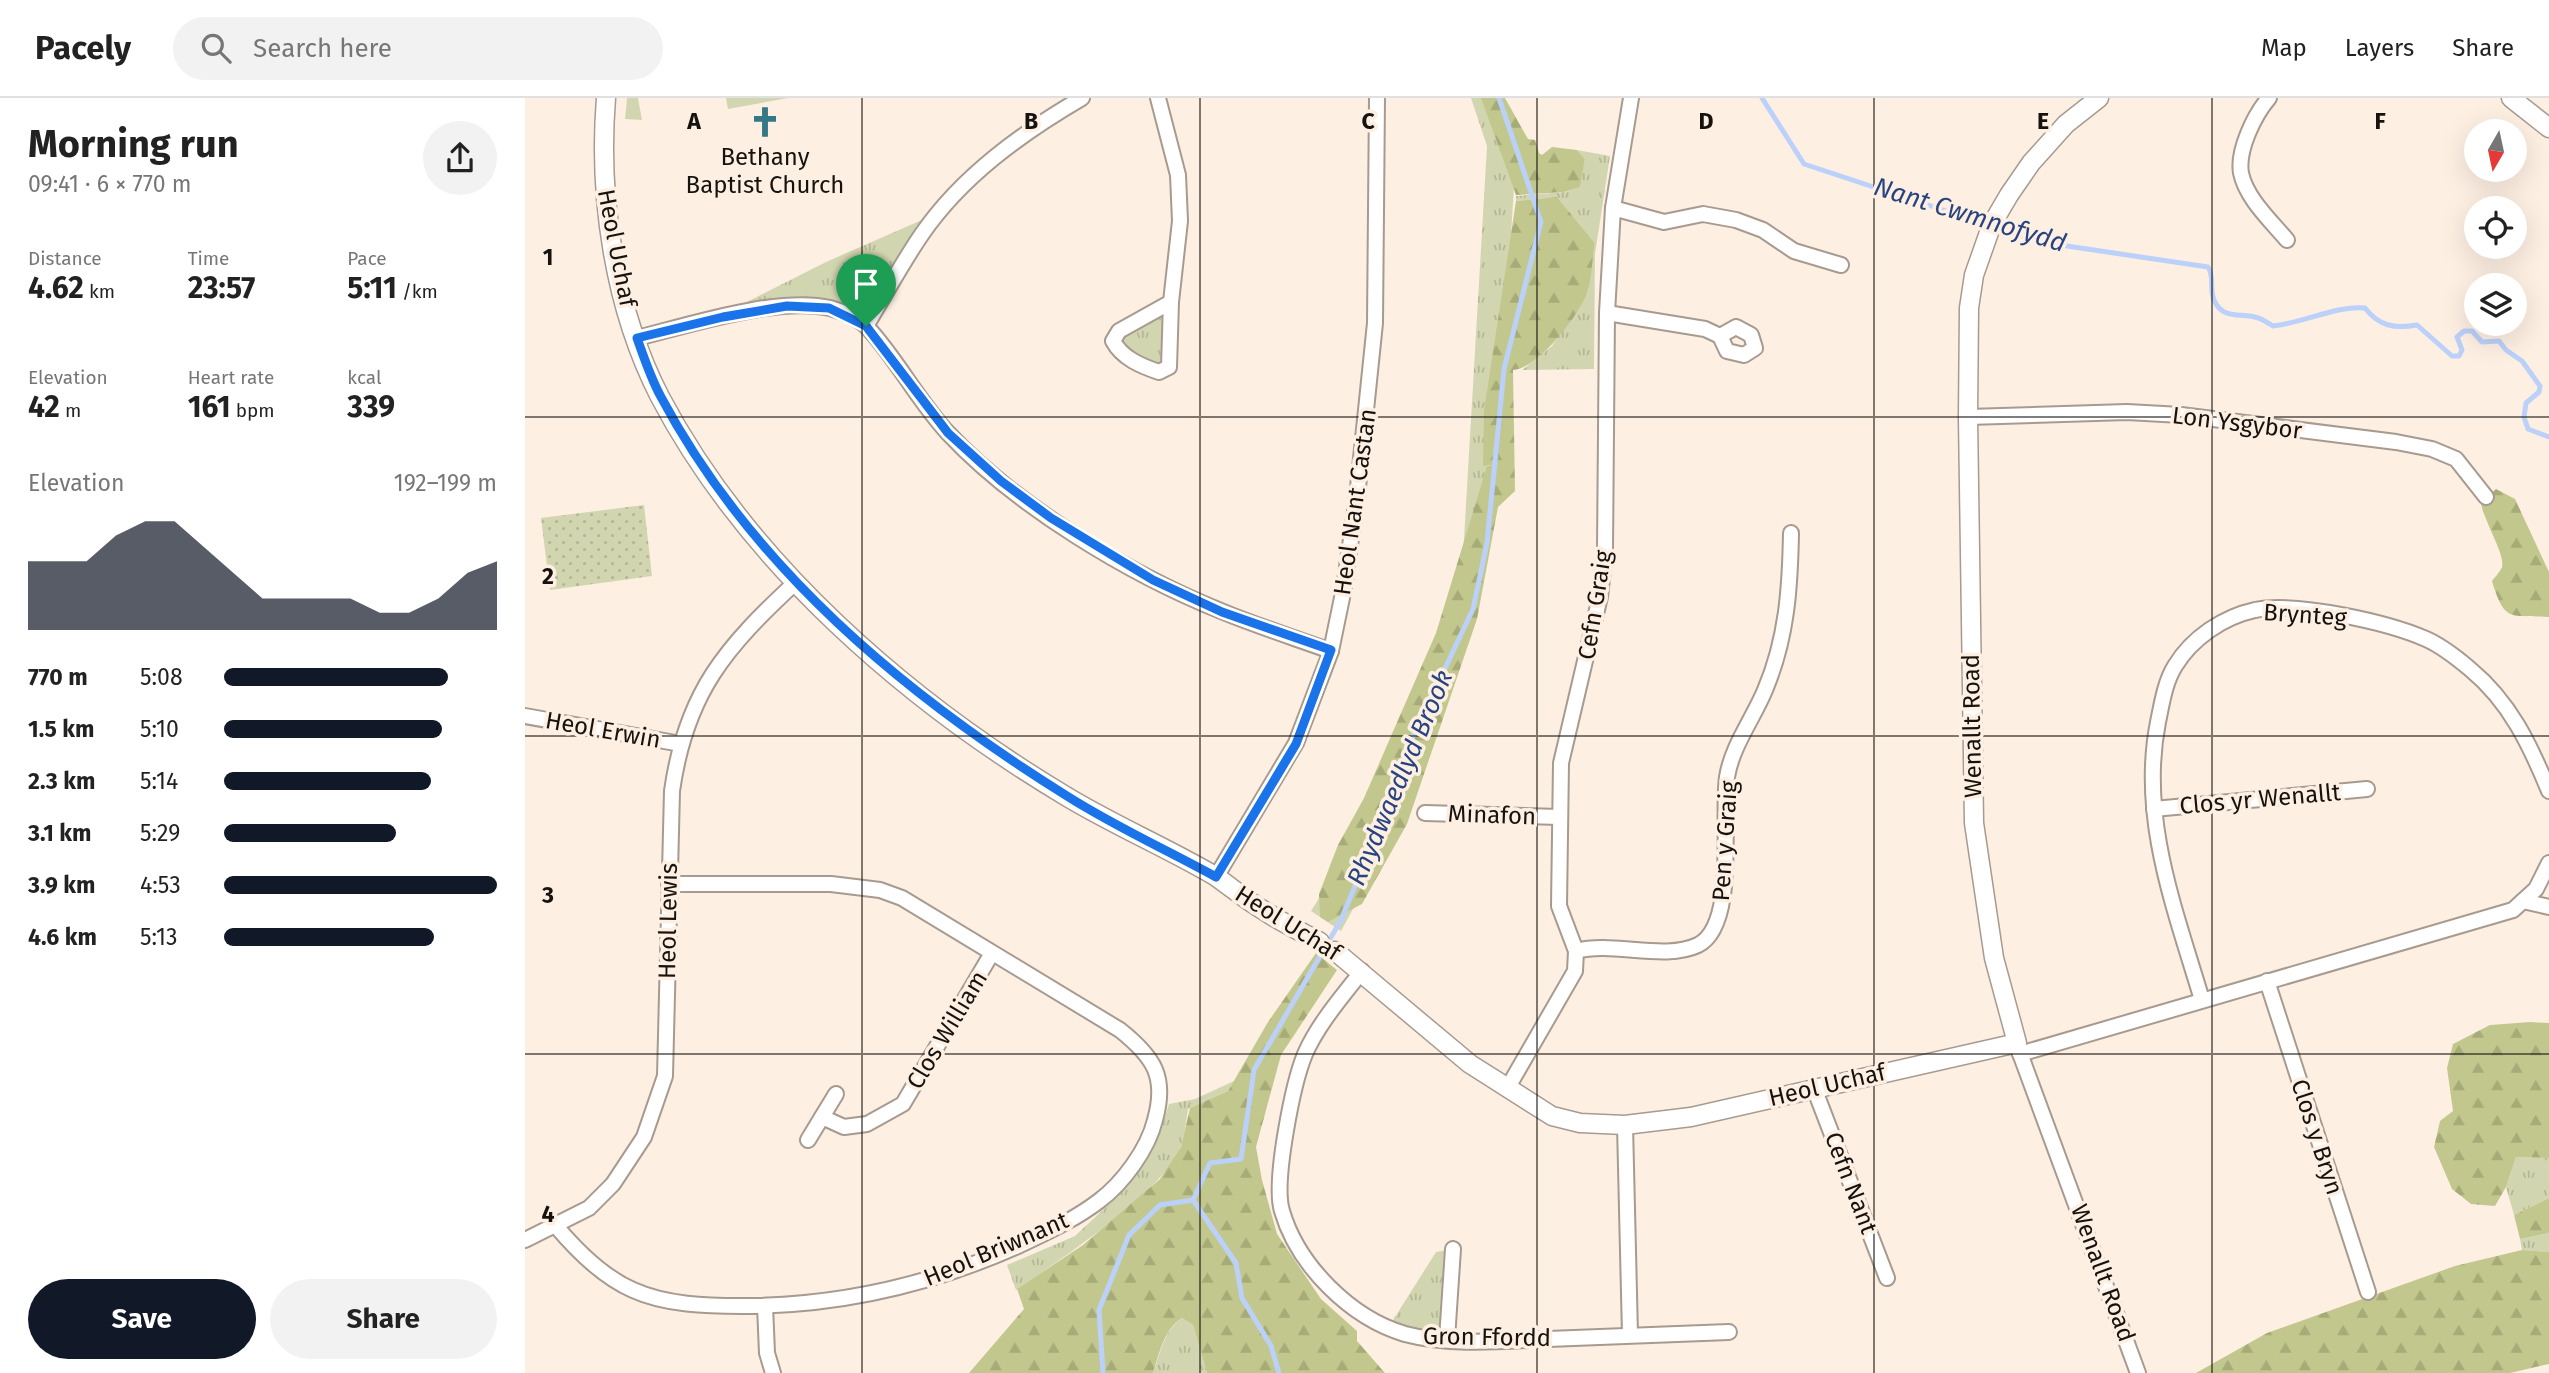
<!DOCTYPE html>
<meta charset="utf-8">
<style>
body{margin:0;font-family:"Fira Sans",sans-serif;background:#f2f2f2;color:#222;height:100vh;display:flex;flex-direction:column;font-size:26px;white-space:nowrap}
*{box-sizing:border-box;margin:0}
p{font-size:23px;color:#767676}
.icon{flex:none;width:38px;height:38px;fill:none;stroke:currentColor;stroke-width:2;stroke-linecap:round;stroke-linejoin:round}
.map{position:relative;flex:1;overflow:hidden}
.panel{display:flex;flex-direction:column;background:#fff;width:525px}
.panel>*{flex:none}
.needle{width:46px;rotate:189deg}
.tools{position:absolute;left:1939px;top:21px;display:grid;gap:14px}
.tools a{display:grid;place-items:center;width:63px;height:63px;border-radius:50%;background:#fff;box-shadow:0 7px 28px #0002;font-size:35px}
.pin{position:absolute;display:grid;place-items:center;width:60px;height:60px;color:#fff;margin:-72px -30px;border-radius:50% 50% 50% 0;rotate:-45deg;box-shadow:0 0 7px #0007}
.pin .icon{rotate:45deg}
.round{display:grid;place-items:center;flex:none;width:74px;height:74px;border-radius:37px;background:#f2f2f2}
.headline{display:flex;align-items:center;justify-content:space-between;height:119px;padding:0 28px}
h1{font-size:38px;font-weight:700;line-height:52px}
.figures{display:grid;grid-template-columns:repeat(3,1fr);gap:10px;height:119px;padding:7px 28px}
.figures div{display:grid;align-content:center}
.figures b{font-size:30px;font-weight:700}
.figures small{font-size:19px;font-weight:400}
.figures p{font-size:19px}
.chart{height:196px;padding:14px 28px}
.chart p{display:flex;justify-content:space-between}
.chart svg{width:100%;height:126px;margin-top:7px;fill:#111827;opacity:.7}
.action{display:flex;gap:14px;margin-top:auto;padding:14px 28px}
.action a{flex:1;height:80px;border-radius:42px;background:#111827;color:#fff;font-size:28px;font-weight:700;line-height:80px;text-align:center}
.action a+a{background:#f2f2f2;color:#222}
ul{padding:0 28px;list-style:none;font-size:23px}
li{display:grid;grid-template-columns:112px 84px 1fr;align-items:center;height:52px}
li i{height:18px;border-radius:9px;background:#111827}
header{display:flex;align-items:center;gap:42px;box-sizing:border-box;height:98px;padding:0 35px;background:#fff;border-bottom:2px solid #e0e0e0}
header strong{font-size:33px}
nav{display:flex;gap:38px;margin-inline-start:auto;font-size:24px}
.search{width:490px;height:63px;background:#f2f2f2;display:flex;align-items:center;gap:18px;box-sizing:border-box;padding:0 24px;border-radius:38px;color:#767676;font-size:26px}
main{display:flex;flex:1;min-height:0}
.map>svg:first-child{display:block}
.grass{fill:url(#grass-tufts)}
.forest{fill:url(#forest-firs)}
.park{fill:url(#park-dots)}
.garden{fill:#d2d6b0}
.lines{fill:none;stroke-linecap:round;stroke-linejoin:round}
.stream{stroke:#bbd1fa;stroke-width:5}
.minor-casing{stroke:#a79a8f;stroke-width:18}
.tertiary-casing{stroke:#a79a8f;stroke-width:21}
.minor{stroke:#fff;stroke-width:14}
.tertiary{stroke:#fff;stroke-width:18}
.route-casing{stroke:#fff;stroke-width:14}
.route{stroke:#1a73e8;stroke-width:9}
.grid{fill:none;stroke:#16120e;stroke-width:2;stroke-opacity:0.55}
.labels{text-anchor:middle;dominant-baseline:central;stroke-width:7;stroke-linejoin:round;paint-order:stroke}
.poi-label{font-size:24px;fill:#16120e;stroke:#feefe3}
.street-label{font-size:24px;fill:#16120e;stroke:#feefe3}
.water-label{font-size:26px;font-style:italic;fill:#274480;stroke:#feefe3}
.grid-label{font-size:23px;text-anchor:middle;font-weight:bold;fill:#16120e;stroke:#feefe3;stroke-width:7;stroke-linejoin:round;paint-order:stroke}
</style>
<header>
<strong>Pacely</strong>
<div class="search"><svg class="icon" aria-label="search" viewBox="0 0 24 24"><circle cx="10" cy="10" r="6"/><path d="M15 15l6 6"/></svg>Search here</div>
<nav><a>Map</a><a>Layers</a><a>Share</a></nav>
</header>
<main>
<section class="panel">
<div class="headline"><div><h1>Morning run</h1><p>09:41 · 6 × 770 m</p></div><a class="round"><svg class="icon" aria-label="share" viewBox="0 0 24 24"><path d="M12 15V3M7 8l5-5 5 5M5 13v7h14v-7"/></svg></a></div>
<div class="figures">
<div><p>Distance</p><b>4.62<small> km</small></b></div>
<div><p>Time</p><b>23:57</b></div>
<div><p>Pace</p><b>5:11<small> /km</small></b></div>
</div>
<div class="figures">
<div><p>Elevation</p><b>42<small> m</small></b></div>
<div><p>Heart rate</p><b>161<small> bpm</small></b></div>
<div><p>kcal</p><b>339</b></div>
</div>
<div class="chart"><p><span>Elevation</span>192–199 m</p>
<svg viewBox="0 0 160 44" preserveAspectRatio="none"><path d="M0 44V20L10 20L20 20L30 11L40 6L50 6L60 15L70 24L80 33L90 33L100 33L110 33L120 38L130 38L140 33L150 24L160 20V44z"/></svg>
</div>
<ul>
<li><b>770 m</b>5:08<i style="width:82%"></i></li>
<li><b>1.5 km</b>5:10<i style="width:80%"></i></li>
<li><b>2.3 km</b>5:14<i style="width:76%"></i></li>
<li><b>3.1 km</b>5:29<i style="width:63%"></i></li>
<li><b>3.9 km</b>4:53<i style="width:100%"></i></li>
<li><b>4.6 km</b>5:13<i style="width:77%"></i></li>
</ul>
<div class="action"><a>Save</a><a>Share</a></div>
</section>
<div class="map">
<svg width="2024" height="1275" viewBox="0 0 2024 1275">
<defs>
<pattern id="grass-tufts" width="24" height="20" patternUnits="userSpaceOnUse" patternTransform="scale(1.75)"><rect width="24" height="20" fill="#d2d6b0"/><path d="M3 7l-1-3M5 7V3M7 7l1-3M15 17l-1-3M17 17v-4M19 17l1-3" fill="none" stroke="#b4b796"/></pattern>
<pattern id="forest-firs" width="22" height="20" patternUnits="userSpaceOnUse" patternTransform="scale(1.75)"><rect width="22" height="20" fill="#c2c88d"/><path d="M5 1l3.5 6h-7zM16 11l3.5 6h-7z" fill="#a6ab78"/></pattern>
<pattern id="park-dots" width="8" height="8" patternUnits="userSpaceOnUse" patternTransform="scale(1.75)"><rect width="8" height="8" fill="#d2d6b0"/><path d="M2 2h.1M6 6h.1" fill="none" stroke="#b4b796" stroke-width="1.8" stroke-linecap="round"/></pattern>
</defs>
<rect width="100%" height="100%" fill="#feefe3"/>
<g class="grass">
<polygon points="102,0 113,0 117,22 100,21"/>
<polygon points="946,0 964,0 989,89 984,168 962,368 988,364 961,385 846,778 816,833 786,813 826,749 912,544 938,458 962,48"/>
<polygon points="1052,52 1085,58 1070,156 1069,271 997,272 1027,248 1062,195 1070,145 1032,99 991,103 991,98 1040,94 1054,89 1060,61"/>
<polygon points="415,114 341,227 314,213 311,203 312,210 196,217 301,164"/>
<polygon points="646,204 646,258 634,274 593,252 594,233"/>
<path d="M709,983L703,993L663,1011C661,1023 660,1036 656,1048C641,1092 532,1164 491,1192L482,1167L550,1138L597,1094L623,1060L634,1038L644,1006L670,1001Z"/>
<polygon points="1991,1059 2024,1060 2024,1100 1989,1117 1981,1089"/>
<polygon points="2024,1135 2024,1154 1997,1152 1995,1141"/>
<polygon points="928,1151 922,1241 863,1230 911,1154"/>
<path d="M657,1220L668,1227L682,1275H628C635,1256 639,1232 657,1220Z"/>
</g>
<g class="forest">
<polygon points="956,0 980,0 1003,41 1010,42 1014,55 1017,57 1027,49 1052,52 1060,61 1055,89 1039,94 991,97"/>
<path d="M1032,99L1070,145C1067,161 1067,180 1062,195C1054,217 1013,271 988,272L990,393L973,409L952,521L882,726L837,806L803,824L795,819L794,796L813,747L839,700L911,535L962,368L974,366L958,368L959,313L991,103Z"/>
<path d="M1971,391L1990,401L2024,474V519C1987,516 1980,527 1967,483C1970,479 1975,474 1977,469C1981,458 1958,421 1956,405Z"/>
<path d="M791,855L812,872L756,957L731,1049L737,1082L752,1136L796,1201L832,1233V1243L860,1275H682L668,1227L657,1220C639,1231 634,1256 628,1275H444L499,1211L492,1191L558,1147L635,1081L656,1049L665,1010L703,993L743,924Z"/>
<polygon points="2005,924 2024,925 2024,1060 1991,1059 1981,1089 1970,1108 1946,1106 1927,1091 1909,1049 1915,1023 1928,1013 1922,970 1928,946 1965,927"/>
<polygon points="2024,1100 2024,1135 1995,1141 1989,1117"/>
<polygon points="1997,1152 2024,1154 2024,1266 1985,1275 1671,1275 1742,1235 1930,1168"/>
</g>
<polygon class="park" points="119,407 127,478 25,492 16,420"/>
<polygon class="garden" points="201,0 263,0 203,11"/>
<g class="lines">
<g class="stream">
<path d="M1237,0L1279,66L1515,144L1683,169C1690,180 1684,190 1689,202C1698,223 1717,214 1733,220C1738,221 1744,226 1748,228C1778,225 1813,207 1840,210C1854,228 1869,231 1892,227L1927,258H1934L1937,252L1932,239L1939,233H1947L1957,244L1974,243L1981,252L1997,263L2015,288L2014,294L2001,305L1999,319L2003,331L2024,339"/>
<polyline points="668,1102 711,1165 717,1200 746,1248 754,1275"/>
<polyline points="578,1275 574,1212 604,1137 635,1107 668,1102 685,1065 716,1061 729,972 816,822 854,730 874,668 948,511 962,445 979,271 1016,124 974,0"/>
</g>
<defs>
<g id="minor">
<path d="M633,0L653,77L655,123L646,204L644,269L634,274C616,268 597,260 588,243L594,233L646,204"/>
<path d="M1744,0C1730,16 1712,52 1716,75C1721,100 1746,123 1762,142"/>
<polyline points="1088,110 1139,124 1178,116 1211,122 1238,132 1269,153 1316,167"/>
<polyline points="1082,215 1180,231 1195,238 1202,253 1219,257 1230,250 1226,237 1211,229 1195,238"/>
<path d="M341,228C360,197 377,165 397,136C437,78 497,35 557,0"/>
<path d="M112,240C164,227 253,198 305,210C316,213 334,220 342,229C370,258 393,303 423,335C491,408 604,476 696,513C732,528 770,540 806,553"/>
<polyline points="1443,319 1602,314 1656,317 1871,344 1907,351 1931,361 1961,399"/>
<polyline points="0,618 156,646"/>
<polyline points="1629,711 1842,691"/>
<polyline points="900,715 1035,719"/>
<polyline points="691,779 771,645 806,553 819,490 832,399 850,225 852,0"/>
<polyline points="1998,803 2024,809"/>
<path d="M1051,853C1088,843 1139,863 1173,847C1213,827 1196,719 1202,679C1207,648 1228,621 1240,592C1262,540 1265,490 1266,435"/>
<path d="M837,873C817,899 793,926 780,956C768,985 748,1084 757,1113C773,1168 826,1220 880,1236C925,1248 978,1243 1023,1241C1083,1239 1143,1236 1204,1234"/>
<polyline points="1742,883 1843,1194"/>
<path d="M1677,902C1650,811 1614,720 1633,624C1637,605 1640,584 1650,568C1667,540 1698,519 1730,512C1772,504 1862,524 1901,541C1917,548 1932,560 1945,571C1985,604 2005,647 2024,693"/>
<polyline points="1493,950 1613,1275"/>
<polyline points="1495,956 1988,812 2011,791 2024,765"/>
<polyline points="1289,990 1362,1180"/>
<polyline points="982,991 1050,873 1051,853 1034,808 1036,665 1075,499 1080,452 1082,215 1088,110 1106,0"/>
<polyline points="297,1019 319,1029 342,1026 378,1006 467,855"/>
<polyline points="1100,1027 1105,1237"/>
<polyline points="283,1042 311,996"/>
<path d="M31,1128C52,1153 78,1179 108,1192C141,1207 182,1208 217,1208C315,1208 406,1187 495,1147C522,1134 549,1122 574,1103C598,1085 623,1051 630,1022C642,979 629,959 595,932L377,800L355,792L306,786H144"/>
<path d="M0,1142L64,1110L88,1086L119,1039L140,978L147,693C161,594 201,549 271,484"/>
<polyline points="240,1208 242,1255 248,1275"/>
<polyline points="922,1241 928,1151"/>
</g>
<g id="tertiary">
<path d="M81,0C73,99 89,210 135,299C223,466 383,604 544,700C591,728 642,750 690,778C706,789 721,802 738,812C756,824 776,834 795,844"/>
<polyline points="1986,0 2024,30"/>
<polyline points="810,853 945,966 1027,1018 1055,1025 1100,1027 1166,1019 1492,945 1469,860 1449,725 1443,319 1444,210 1449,177 1467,126 1484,97 1506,65 1541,26 1574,0"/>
</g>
</defs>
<use href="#minor" class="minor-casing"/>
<use href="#tertiary" class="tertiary-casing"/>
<use href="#minor" class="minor"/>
<use href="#tertiary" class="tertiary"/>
</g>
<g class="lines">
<defs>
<path id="route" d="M262,208L304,210L341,228L423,335L476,383L526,420L628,482L697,514L806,552L771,646L691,779C642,752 589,728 542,698C380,597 227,470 136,299C126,281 119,260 112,240L198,219Z"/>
</defs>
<use href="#route" class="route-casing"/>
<use href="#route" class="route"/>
</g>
<path class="grid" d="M337,0V1275M675,0V1275M1012,0V1275M1349,0V1275M1687,0V1275M0,319H2024M0,638H2024M0,956H2024"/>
<defs>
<symbol id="church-bare" viewBox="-9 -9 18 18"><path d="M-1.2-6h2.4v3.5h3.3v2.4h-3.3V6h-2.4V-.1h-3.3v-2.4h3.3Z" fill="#327885" stroke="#feefe3" stroke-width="2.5" paint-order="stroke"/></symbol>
</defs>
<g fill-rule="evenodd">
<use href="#church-bare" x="218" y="2" width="44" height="44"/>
</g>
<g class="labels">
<g class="poi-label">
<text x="240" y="59">Bethany<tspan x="240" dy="28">Baptist Church</tspan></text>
</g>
<g class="street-label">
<text transform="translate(92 150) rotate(79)">Heol Uchaf</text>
<text transform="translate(1712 325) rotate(7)">Lon Ysgybor</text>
<text transform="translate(830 404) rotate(-82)">Heol Nant Castan</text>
<text transform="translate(1070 507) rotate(-81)">Cefn Graig</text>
<text transform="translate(1780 517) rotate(4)">Brynteg</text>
<text transform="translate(1447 628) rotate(-91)">Wenallt Road</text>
<text transform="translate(78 632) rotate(10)">Heol Erwin</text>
<text transform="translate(1735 701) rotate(-5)">Clos yr Wenallt</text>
<text transform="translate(967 717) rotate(2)">Minafon</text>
<text transform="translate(1200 743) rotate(-86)">Pen y Graig</text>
<text transform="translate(143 823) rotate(-89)">Heol Lewis</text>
<text transform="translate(763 825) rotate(32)">Heol Uchaf</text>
<text transform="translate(422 932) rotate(-59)">Clos William</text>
<text transform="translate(1302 987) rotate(-13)">Heol Uchaf</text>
<text transform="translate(1792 1039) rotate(72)">Clos y Bryn</text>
<text transform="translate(1326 1085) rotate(69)">Cefn Nant</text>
<text transform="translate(471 1151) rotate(-23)">Heol Briwnant</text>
<text transform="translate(1578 1175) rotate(70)">Wenallt Road</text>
<text transform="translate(962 1239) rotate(1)">Gron Ffordd</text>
</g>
<g class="water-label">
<text transform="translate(1445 117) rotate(17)">Nant Cwmnofydd</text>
<text transform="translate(875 680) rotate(-67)">Rhydwaedlyd Brook</text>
</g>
</g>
<g class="grid-label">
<text x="169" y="31">A</text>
<text x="506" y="31">B</text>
<text x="843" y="31">C</text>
<text x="1181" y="31">D</text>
<text x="1518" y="31">E</text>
<text x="1855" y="31">F</text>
<text x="23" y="167">1</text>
<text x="23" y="486">2</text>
<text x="23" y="805">3</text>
<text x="23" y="1124">4</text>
</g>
</svg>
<div class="tools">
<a><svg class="needle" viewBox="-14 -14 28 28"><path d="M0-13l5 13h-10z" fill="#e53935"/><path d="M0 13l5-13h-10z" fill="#767676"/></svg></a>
<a><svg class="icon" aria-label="locate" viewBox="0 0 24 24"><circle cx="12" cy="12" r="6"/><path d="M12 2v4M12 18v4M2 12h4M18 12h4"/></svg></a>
<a><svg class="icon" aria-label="layers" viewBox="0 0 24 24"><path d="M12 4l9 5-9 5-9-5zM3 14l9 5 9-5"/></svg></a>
</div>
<div class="pin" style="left:341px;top:228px;background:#1e9e55"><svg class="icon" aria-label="arrive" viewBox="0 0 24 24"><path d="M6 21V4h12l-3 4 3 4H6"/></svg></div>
</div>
</main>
